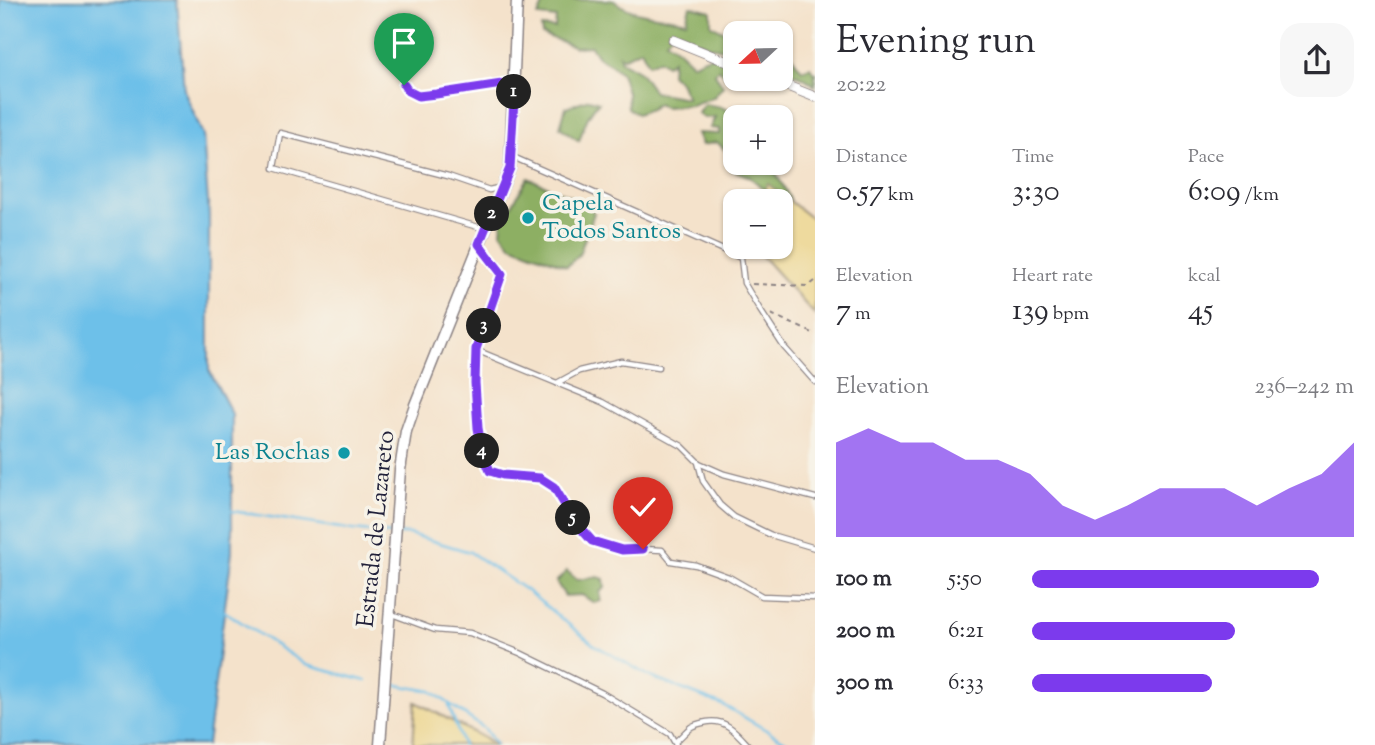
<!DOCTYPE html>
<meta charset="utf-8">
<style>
body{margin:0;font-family:"Sorts Mill Goudy",serif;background:#f7f7f7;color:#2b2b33;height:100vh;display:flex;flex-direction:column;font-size:26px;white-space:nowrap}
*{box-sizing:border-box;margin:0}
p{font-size:23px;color:#7c7c81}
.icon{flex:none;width:38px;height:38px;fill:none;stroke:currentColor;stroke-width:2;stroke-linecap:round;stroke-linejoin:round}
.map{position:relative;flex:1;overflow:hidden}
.sheet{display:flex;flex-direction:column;background:#fff;width:560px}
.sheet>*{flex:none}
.needle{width:46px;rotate:248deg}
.controls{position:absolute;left:723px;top:21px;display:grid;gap:14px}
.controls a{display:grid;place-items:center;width:70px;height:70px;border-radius:14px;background:#fff;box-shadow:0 2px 5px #0004;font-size:35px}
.pin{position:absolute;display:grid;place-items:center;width:60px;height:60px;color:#fff;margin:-72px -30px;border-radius:50% 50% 50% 0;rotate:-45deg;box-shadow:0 0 7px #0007}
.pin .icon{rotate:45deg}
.km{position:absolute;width:35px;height:35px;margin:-18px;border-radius:50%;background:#222;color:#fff;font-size:19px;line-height:35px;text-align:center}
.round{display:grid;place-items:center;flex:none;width:74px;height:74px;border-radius:21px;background:#f7f7f7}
.headline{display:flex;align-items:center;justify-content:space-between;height:119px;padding:0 21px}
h1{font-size:38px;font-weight:600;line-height:52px}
.metrics{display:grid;grid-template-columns:repeat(3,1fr);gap:10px;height:119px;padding:7px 21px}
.metrics div{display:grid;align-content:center}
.metrics b{font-size:30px;font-weight:600}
.metrics small{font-size:19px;font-weight:400}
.metrics p{font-size:19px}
.chart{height:196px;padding:14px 21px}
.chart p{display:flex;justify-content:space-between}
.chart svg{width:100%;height:126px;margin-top:7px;fill:#7c3aed;opacity:.7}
ul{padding:0 21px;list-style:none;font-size:23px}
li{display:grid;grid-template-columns:112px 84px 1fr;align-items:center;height:52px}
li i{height:18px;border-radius:9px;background:#7c3aed}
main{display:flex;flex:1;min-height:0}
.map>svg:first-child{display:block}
.forest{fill:#8daf63;stroke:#58684f;stroke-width:2;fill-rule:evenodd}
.sand{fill:#eeda9e;stroke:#887e6c;stroke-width:2}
.water{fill:#6dc0e9;stroke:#487192;stroke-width:2}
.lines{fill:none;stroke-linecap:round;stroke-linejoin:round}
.stream{stroke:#6dc0e9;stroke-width:2.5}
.service-casing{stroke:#8b8283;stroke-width:7}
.minor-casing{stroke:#8b8283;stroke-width:11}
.tertiary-casing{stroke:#8b8283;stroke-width:13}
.path{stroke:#8b8283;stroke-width:2;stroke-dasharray:5 5;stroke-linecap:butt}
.service{stroke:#fff;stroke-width:4.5}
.minor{stroke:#fff;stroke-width:9}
.tertiary{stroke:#fff;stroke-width:10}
.route-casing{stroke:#fff;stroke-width:14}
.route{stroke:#7c3aed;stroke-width:9}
.culture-dot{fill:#0f9aa8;stroke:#f7f3e8;stroke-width:2.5}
.labels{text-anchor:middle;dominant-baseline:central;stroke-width:7;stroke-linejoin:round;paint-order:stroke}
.culture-label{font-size:24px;fill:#0d838f;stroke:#f7f3e8;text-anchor:start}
.street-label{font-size:24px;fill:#22223b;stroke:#f7f3e8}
</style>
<main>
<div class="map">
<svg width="815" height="745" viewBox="0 0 815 745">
<rect width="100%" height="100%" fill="#f7f3e8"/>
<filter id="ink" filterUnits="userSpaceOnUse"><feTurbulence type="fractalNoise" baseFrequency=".0143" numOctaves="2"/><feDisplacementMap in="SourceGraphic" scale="14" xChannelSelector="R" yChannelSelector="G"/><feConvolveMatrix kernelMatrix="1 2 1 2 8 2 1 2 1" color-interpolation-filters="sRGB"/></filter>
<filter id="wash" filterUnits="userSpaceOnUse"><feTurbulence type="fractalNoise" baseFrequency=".00686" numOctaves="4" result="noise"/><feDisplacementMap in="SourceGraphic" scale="28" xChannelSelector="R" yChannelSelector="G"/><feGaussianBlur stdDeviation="1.57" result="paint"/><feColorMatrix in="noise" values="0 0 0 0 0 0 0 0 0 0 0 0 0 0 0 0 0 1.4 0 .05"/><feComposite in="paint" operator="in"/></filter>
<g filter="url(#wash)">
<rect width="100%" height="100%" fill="#f4e2cb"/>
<g class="forest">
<path d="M545,0H613C633,17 662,15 686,21L690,6L711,11V25L735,37V52L706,45L674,31L666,41L679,50L692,64C709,55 716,53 734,58L735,69L733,75H725L718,69L715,74L723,86L714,97L691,105L665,107L656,104L651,109L637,114L628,108L627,92L621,73L610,64L599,58L591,46L575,47L542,34L541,27L555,28L556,18L538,16ZM641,49L648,64L659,60L666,65L672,60L671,74L680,82L687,98L654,92L640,72L621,61L619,55L623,58Z"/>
<path d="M780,54L792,57L802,70L810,67L815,73V86C804,77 796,72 781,73Z"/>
<path d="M589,99L599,102C588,113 584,126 579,141L560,127L566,107Z"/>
<path d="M704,104L721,107L738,115L739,117H735V163H769C776,175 788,191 791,203C768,200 768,191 752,179C746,174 737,172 730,169L734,159L717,142L702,145L697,133L719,134V129L710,128L715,117L704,118L698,113Z"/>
<polygon points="528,178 586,203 594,213 579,255 567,266 511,245 501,232 502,222"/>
<polygon points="567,571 577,580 598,577 604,579 605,588 600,592 601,601 594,603 582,595 565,596 556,582"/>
</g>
<g class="sand">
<polygon points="768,184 815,221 815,315 754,247 780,247 780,201 760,201"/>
<polygon points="416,702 497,745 413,745"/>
</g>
<polygon class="water" points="0,0 177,0 184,90 203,135 209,216 209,370 232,414 232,552 207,745 0,745"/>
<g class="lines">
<g class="stream">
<polyline points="232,511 353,530 391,534"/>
<polyline points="398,534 409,534 470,552 526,590 593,644 651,677 723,705 792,745"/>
<polyline points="224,611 306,665 366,681"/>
<polyline points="391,684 431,691 485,729 496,745"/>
<polyline points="449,706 463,745"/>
</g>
</g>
</g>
<g filter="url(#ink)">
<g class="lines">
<defs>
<g id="service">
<path d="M406,65C403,74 400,85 408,91C421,102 495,85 514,82"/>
<polyline points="513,157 741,258 744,283 760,310 784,347 815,382"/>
<polyline points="485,229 274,168 280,133 448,176 489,190 498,188"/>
<polyline points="480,245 502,274 476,350 603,402 682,446 698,462 703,481 720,505 734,517 771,535 815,548"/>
<path d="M476,350C475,380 474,421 482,450C483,457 487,465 490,471L503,475L540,478L554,487L576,523L592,541L622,550L643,549L662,550L671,561L696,565L729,577L762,596L815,598"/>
<polyline points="557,383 579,371 621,361 659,367"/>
<polyline points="699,463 724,474 815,498"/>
<polyline points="389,613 435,630 470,633 520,653 602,693 670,734 676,745"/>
<path d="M675,742C680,738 685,732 691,727C696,724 702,723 707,722C726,719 736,732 748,745"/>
</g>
<g id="minor">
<polyline points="673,40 735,65"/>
<polyline points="770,79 815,97"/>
</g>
<polyline id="tertiary" points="380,745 400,470 406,431 415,405 510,168 517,0"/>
</defs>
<use href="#service" class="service-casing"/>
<use href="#minor" class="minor-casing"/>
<use href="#tertiary" class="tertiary-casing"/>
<g class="path">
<polyline points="752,284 809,286 815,281"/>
<polyline points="771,314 815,334"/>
</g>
<use href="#service" class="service"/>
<use href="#minor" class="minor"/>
<use href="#tertiary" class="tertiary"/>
</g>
</g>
<g class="lines" filter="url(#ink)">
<defs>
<polyline id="route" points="404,85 408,91 418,96 436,94 515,82 510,168 479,244 502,274 476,349 475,383 478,428 482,451 490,471 503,475 540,478 554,487 576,523 592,541 622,550 643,549"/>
</defs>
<use href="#route" class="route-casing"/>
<use href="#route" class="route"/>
</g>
<g class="culture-dot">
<circle cx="528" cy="218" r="7"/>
<circle cx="344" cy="453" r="7"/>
</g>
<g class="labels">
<g class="culture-label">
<text x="542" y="204">Capela<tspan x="542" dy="28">Todos Santos</tspan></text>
<text x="330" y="453" text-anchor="end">Las Rochas</text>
</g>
<g class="street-label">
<text transform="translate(377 529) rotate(-84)">Estrada de Lazareto</text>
</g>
</g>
</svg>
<div class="controls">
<a><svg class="needle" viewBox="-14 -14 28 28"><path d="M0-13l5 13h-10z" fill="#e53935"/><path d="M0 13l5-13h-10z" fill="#7c7c81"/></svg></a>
<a>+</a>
<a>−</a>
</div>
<div class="pin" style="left:404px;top:85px;background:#1e9e55"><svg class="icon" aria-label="arrive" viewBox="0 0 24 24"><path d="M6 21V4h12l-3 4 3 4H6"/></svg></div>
<div class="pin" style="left:643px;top:549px;background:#d93025"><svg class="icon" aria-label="check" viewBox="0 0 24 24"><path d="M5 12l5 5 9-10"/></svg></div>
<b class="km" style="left:514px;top:92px">1</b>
<b class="km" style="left:492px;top:214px">2</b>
<b class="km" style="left:484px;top:326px">3</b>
<b class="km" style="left:482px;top:451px">4</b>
<b class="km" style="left:573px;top:518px">5</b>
</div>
<section class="sheet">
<div class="headline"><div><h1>Evening run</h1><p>20:22</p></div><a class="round"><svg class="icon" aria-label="share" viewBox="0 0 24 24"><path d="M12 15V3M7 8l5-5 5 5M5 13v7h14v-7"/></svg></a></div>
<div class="metrics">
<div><p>Distance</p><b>0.57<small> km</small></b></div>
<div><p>Time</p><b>3:30</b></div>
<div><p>Pace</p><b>6:09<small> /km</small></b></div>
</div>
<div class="metrics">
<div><p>Elevation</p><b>7<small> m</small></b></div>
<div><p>Heart rate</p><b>139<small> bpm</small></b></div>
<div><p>kcal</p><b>45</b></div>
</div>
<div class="chart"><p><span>Elevation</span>236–242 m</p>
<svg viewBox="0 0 160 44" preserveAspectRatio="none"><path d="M0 44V11L10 6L20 11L30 11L40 17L50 17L60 22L70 33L80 38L90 33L100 27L110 27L120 27L130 33L140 27L150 22L160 11V44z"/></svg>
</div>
<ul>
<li><b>100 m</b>5:50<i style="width:89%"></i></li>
<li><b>200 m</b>6:21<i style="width:63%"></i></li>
<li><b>300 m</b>6:33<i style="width:56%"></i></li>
</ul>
</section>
</main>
